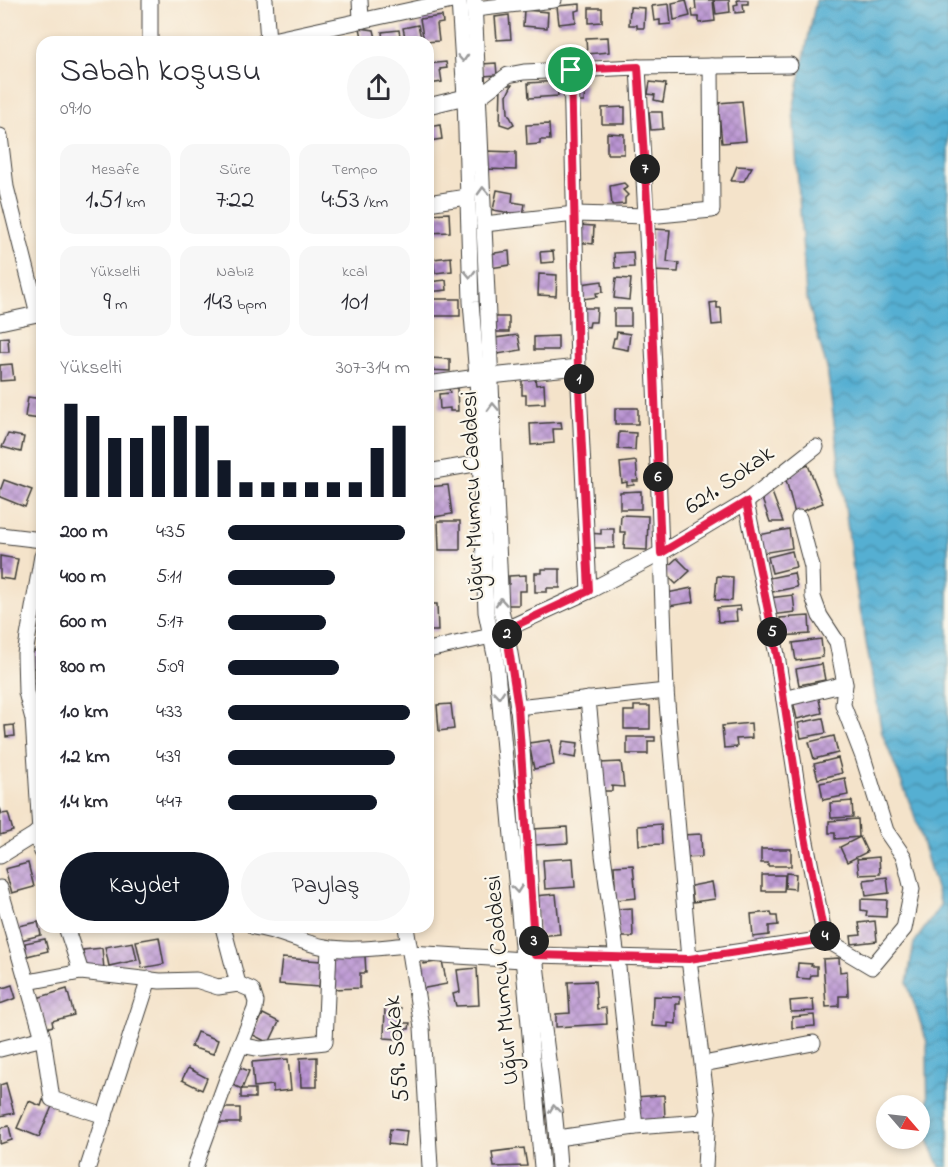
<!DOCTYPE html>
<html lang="tr">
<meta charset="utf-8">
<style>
body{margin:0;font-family:"Indie Flower",sans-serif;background:#f7f7f7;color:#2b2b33;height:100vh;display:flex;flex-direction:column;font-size:22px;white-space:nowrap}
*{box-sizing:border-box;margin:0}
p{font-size:20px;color:#7c7c81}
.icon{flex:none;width:33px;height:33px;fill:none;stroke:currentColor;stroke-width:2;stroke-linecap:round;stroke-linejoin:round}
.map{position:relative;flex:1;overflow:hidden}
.drawer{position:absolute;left:36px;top:36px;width:398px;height:897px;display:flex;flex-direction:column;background:#fff;border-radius:18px;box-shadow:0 3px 9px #0003}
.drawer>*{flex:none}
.needle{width:39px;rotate:118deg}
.tools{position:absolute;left:876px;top:1095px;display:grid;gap:12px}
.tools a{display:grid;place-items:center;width:54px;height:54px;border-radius:50%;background:#fff;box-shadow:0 3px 9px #0003;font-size:30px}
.pin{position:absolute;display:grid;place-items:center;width:51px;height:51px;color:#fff;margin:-26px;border:3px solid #fff;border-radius:50%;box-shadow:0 2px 6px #0007}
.km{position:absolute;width:30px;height:30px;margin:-15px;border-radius:50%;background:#222;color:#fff;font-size:16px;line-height:30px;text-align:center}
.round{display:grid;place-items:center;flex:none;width:63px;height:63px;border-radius:32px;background:#f7f7f7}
.overview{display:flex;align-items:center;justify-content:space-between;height:102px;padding:0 24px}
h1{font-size:33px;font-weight:600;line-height:45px}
.figures{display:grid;grid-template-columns:repeat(3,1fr);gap:9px;height:102px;padding:6px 24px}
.figures div{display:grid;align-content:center;border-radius:15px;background:#f7f7f7;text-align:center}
.figures b{font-size:26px;font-weight:600}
.figures small{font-size:16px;font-weight:400}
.figures p{font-size:16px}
.chart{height:168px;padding:12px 24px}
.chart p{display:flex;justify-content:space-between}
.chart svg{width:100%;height:108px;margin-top:6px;stroke:#111827;stroke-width:6}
.cta{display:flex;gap:12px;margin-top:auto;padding:12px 24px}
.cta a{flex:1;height:69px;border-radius:36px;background:#111827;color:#fff;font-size:24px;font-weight:600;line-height:69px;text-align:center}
.cta a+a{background:#f7f7f7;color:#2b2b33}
ul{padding:0 24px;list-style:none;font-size:20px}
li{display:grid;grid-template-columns:96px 72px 1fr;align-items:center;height:45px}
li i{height:15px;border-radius:8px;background:#111827}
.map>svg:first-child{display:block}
.water{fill:url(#water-waves);stroke:#386677;stroke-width:1.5}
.building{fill:url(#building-cross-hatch)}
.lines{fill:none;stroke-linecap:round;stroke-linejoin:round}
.minor-casing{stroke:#3c3a36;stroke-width:17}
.minor{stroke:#fff;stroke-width:15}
.oneway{stroke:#999}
.route-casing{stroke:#fff;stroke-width:12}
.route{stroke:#e11d48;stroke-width:8}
.labels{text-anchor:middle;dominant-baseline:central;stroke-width:4.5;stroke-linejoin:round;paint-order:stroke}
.street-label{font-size:24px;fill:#1c1c1c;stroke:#fbf7ec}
</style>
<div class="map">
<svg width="948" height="1167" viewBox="0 0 948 1167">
<defs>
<pattern id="water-waves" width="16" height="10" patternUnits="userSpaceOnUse" patternTransform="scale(1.5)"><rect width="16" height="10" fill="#55afd2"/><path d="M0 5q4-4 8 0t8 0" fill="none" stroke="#468eaa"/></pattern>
<pattern id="building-cross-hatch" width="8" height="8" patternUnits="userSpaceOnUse" patternTransform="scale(1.5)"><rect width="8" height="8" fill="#ba94d3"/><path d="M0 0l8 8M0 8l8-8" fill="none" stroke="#9678aa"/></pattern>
</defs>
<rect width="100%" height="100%" fill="#fbf7ec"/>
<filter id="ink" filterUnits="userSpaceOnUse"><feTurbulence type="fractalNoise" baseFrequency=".0167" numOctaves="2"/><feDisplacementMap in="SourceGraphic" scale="12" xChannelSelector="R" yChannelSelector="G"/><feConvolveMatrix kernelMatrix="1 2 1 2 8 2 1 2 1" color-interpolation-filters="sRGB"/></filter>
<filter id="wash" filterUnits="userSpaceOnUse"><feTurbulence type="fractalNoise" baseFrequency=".008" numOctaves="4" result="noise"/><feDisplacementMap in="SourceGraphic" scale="24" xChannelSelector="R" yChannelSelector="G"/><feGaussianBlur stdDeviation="1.35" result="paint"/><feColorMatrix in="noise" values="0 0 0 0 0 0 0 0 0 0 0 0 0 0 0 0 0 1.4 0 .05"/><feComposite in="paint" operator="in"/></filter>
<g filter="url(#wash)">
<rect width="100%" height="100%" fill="#f4e3ca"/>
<polygon class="water" points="816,0 948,0 948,1167 940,1167 928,1140 927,1042 907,983 914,943 941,905 913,811 882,733 853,569 827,368 806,296 793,110"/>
<g id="blocks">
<g class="building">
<polygon points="686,0 690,16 674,20 672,3"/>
<polygon points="695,0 713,0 715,21 699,23 699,17 693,17 692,10 696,9"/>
<polygon points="714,0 729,0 730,12 716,14"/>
<polygon points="737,0 748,0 748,4 743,4 744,12 735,13 734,5 738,4"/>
<polygon points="580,4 580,10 575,11 576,22 559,24 557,6"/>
<polygon points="669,4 671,24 660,25 660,20 654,21 652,6"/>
<polygon points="630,7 645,8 644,28 637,28 637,25 629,25"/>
<polygon points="589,8 602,8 602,22 589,23"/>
<polygon points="524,10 548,12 547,28 523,26"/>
<polygon points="509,15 511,39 497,40 495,17"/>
<polygon points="442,16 443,23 437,24 439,41 424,42 420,19"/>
<polygon points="418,25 422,42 406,42 403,28"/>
<polygon points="360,28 374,30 377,42 363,42"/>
<polygon points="399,30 401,42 383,42 382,32"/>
<polygon points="608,37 609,52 587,54 586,38"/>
<polygon points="446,62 447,68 440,69 442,82 429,84 428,64"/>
<polygon points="496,63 497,75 483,76 482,64"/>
<polygon points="557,81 558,96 529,98 528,83"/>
<polygon points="650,82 666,84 663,102 654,100 655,95 648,94"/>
<polygon points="573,84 585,84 584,102 574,102"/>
<polygon points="501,85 512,85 507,95 508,113 514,124 509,127 500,124"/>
<polygon points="742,101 746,141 722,143 718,103"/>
<polygon points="625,107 625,124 602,124 602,108"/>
<polygon points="649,112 662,112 663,129 651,130"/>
<polygon points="549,124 550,140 540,140 540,144 527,145 526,125"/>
<polygon points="440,125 442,139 429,141 428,135 430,133 429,127"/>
<polygon points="607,133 624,134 624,154 607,154"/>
<polygon points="485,151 516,152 516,170 484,169"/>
<polygon points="737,166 752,167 744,181 731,181"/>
<polygon points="624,183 628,187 623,190 628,195 625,198 625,204 612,205 610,186"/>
<polygon points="497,190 513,193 512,202 525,204 523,215 493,210"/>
<polygon points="449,213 450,232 428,233 428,214"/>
<polygon points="578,225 594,226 593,244 577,242"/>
<polygon points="653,229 670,230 667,262 679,263 678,272 651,271"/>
<polygon points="509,251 510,265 490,268 488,254"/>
<polygon points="553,251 554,262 541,263 540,252"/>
<polygon points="633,252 634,267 615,268 614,253"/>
<polygon points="451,257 452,271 435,273 433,259"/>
<polygon points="539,274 557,275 556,296 538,295"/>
<polygon points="616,278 631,279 629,300 614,298"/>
<polygon points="446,280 447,290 428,292 428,282"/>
<polygon points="602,281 603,292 596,293 597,297 583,299 581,284"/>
<rect x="428" y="299" width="32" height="17"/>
<polygon points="717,302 717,308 721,308 722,324 712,325 710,303"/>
<polygon points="580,308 597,308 596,322 590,322 589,327 579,326"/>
<rect x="614" y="309" width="17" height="17"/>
<rect x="491" y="317" width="18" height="15"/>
<polygon points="617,332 630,334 628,350 612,347 614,338 616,338"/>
<polygon points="518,335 521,350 498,354 495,338"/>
<polygon points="558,336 558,350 534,350 534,337"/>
<polygon points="8,337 9,352 0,352 0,338"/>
<polygon points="428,358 450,359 450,371 428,370"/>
<polygon points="12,364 14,380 0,381 0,365"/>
<polygon points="522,379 535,379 536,385 544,384 545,403 526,404 526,395 522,395"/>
<polygon points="449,388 457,388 458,411 450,411 450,408 440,409 439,394 450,393"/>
<polygon points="28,397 42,399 40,419 25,417"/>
<rect x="615" y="408" width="23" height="16"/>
<polygon points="561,422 562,429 553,429 554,443 531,445 530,424"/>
<polygon points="619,432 636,433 635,450 618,449"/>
<polygon points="8,434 24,437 21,452 2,447"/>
<polygon points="636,461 638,481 633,481 634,485 627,486 627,482 622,483 620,463"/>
<polygon points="808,465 823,503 795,514 785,476"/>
<polygon points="4,480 32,490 25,507 0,497 0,491"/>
<polygon points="448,485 452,514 428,518 428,487"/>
<polygon points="770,487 783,522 770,522 761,496"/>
<polygon points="641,491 641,509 620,509 620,492"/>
<polygon points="621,515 648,516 647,550 624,549 625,532 620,532"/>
<polygon points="438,521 460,521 460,550 439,550"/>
<polygon points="601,529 614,529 614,548 589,548 588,533 601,534"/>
<polygon points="789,529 792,548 762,553 759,535"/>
<polygon points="792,551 796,567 772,573 768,557"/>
<polygon points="0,556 18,559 14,580 0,578"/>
<polygon points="677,558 690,571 676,584 663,571"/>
<polygon points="542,569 560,569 560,588 547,588 547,592 535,592 535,573 542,573"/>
<polygon points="794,573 797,587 772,592 769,578"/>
<polygon points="526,575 526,591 519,591 519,605 501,605 501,584 509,584 509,576"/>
<polygon points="717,576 733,577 732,601 715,600"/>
<polygon points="692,588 694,602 669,606 667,593"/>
<polygon points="793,595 795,612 771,615 769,598"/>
<polygon points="428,604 437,604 438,631 428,631"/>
<polygon points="740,606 741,610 736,610 737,621 718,622 717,608"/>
<polygon points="809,616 810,634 781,636 780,618"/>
<polygon points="821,639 823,657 796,661 793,643"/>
<polygon points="29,651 42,651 42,668 30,668"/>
<polygon points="822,664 825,680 799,685 796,669"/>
<polygon points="33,677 42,677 42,697 38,698 37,683 33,684"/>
<polygon points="818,695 822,713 797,719 793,701"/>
<polygon points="451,704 454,729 439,731 437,705"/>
<polygon points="634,706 650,706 650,729 624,729 624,711 634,711"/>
<polygon points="823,718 826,733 801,738 798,723"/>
<polygon points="751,723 752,738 736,739 737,747 724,748 722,726"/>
<polygon points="14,725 15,736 6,737 5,726"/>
<polygon points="834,736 838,753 814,759 809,742"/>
<polygon points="627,737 655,737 655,741 648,741 648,754 627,754"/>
<polygon points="550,740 554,765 534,769 529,743"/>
<polygon points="563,741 578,743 576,758 560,755"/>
<polygon points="838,758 842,773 818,779 814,764"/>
<polygon points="621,762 624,787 612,786 612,791 601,791 600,763"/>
<polygon points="845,778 848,795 823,800 820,783"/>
<polygon points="852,801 853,817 831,818 830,803"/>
<polygon points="0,808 2,814 8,813 13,831 0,835"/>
<polygon points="858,819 859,837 835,839 835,833 829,833 829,821"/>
<polygon points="661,824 662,844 639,845 638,826"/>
<polygon points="567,827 568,843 534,845 533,829"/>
<polygon points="701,834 702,857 683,858 682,835"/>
<polygon points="860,837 867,852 847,862 840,847"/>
<polygon points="761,849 791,849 791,866 768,866 768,863 761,863"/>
<polygon points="879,857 880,874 859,875 857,859"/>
<polygon points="573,858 575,887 545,889 543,860"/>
<polygon points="28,863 34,887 12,893 5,869"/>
<polygon points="633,865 636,898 616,900 614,866"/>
<polygon points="786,873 796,874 795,889 785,888"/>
<polygon points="762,875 785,875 784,891 762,891"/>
<polygon points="887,877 889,893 866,896 864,880"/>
<polygon points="712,882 715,899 693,902 691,886"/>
<polygon points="556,894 560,934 539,936 535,896"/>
<polygon points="861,899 887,900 886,917 866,916 867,911 861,910"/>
<polygon points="632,908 633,937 618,937 617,909"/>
<polygon points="771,912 772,916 777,916 778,925 769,926 769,935 753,937 751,914"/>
<polygon points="875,921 877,941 852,944 851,936 861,935 859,923"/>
<polygon points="38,922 41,935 21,940 18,926"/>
<polygon points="159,937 164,964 142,968 136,941"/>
<polygon points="45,939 48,951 27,956 25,943"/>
<polygon points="133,942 137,960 109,966 105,947"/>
<polygon points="102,948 104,969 85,971 83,950"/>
<polygon points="331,956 365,956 366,973 360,973 360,988 332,989"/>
<polygon points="422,956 424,964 442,961 447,984 420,989 415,958"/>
<polygon points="282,958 321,961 319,987 279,984"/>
<polygon points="839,958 840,972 847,971 848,996 839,996 839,1006 826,1007 823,959"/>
<polygon points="798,963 812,964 811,966 817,966 817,975 811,975 810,979 797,978"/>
<polygon points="477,968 479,1005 456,1006 453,994 460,992 457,970"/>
<polygon points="595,981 597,1009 606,1008 607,1024 556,1027 556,1014 570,1013 568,982"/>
<polygon points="12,985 16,998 0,1004 0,989"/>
<polygon points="67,989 74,1015 52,1021 53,1026 46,1028 37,998"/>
<polygon points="653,996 680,997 680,1004 676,1004 676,1024 668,1023 668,1027 652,1026"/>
<polygon points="813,999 814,1011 791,1012 790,1001"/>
<polygon points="385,1007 401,1008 400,1023 410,1023 409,1029 398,1028 398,1039 384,1038"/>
<polygon points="263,1014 279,1022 269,1043 253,1035"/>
<polygon points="814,1015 815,1026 792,1028 792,1017"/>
<polygon points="197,1032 218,1040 213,1054 191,1047"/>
<polygon points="317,1057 317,1087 301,1087 300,1058"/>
<polygon points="288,1059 291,1090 273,1092 273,1085 254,1087 252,1062"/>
<polygon points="236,1066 249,1071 242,1089 228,1083"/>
<polygon points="188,1068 207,1078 202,1090 182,1080"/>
<polygon points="6,1083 14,1113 0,1116 0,1085"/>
<rect x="241" y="1089" width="14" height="9"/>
<polygon points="664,1095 665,1120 637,1121 634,1097"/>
<polygon points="43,1100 53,1104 39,1137 17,1128 29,1101 41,1106"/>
<rect x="217" y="1108" width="23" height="15"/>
<polygon points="9,1126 12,1140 0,1144 0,1128"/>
<polygon points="390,1129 407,1131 405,1146 388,1144"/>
<polygon points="524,1148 527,1166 494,1167 492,1152"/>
</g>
</g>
</g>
<g filter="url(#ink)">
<use href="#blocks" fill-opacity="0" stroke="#3c3a36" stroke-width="1.5"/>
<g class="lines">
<defs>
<g id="minor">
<polyline points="150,0 150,42"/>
<polyline points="265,0 268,41"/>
<polyline points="360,0 361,20"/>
<polyline points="459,0 465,97 471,302 477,377 486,612 496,660 542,1167"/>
<path d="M474,0L501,610C528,721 525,841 535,954C542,1025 555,1096 559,1167"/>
<polyline points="475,9 554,0"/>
<polyline points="263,42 457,0"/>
<polyline points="571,70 578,367 589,591"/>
<polyline points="479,97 508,75 524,72 638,67 790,65"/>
<polyline points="428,106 465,97"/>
<polyline points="0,136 6,187 38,314"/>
<polyline points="428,203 467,197"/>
<polyline points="484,224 575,214 648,216 712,210 711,66"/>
<polyline points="0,322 42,313"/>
<polyline points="491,376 578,367"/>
<polyline points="428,384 477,377"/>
<polyline points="428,472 480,463"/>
<polyline points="746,502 777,655 805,837 825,939"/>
<polyline points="799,518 812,567 813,597 820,616 837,642 845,684"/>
<polyline points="0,535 42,540"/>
<polyline points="428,650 491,636 589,591 661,553 746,502 816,447"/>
<polyline points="588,699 603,855 617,958 635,1127"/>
<polyline points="517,707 666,691"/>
<polyline points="40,831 33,719 26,692 25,654 42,556"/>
<polyline points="36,833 42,852"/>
<polyline points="0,856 42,830"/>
<polyline points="0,888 43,1038 52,1099 105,1116"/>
<polyline points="66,927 81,972"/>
<polyline points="223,927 238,984"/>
<path d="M254,927C279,930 301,943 325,947C352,952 382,947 409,945"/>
<polyline points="406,927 422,1027 430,1167"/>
<polyline points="410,953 523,960"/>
<polyline points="535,955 689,959 825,939 872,967 904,929 912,889 904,857 886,831 863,757 843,705 845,684 784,699"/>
<polyline points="28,982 81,972 160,981 196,980 218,987 238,984 252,990 256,1002 255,1009 227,1079 195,1167"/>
<polyline points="240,1045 261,1049 325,1042 329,948"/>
<polyline points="0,1049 43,1038"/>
<polyline points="703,1064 813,1043"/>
<polyline points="557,1138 635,1127 702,1122 708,1112 689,959 666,691 655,385 638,67"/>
<polyline points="88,1167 149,979"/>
<polyline points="705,1167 708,1112"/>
</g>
</defs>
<use href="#minor" class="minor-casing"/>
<use href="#minor" class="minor"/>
</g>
<defs><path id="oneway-chevron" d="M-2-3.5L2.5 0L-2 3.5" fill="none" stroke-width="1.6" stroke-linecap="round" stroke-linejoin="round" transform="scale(1.5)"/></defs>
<g class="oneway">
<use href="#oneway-chevron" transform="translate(463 58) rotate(87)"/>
<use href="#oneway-chevron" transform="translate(483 191) rotate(-92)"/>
<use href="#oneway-chevron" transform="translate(470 274) rotate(88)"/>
<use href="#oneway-chevron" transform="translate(493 407) rotate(-92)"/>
<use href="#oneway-chevron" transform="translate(501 602) rotate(-94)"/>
<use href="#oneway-chevron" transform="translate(499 694) rotate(85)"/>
<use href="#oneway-chevron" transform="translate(517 889) rotate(85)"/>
<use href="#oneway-chevron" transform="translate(554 1109) rotate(-97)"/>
</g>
</g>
<g class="lines" filter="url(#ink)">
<defs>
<polygon id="route" points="638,67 648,216 661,553 746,502 777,655 805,837 825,939 689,959 535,955 518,707 506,630 589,591 578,367 571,70"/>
</defs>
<use href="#route" class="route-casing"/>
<use href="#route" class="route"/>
</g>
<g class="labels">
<g class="street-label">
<text transform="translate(730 481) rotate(-35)">621. Sokak</text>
<text transform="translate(474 496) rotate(-92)">Uğur Mumcu Caddesi</text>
<text transform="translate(503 980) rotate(-95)">Uğur Mumcu Caddesi</text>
<text transform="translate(398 1049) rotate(-95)">559. Sokak</text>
</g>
</g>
</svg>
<div class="tools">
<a><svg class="needle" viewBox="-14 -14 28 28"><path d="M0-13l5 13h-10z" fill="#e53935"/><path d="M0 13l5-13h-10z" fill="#7c7c81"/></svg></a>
</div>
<div class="pin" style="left:571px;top:70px;background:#1e9e55"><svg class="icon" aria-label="arrive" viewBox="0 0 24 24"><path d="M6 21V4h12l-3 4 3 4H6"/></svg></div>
<b class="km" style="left:579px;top:379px">1</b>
<b class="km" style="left:507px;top:634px">2</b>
<b class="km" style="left:534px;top:941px">3</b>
<b class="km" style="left:825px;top:936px">4</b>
<b class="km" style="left:772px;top:632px">5</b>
<b class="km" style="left:658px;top:477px">6</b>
<b class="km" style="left:645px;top:169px">7</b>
<section class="drawer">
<div class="overview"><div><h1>Sabah koşusu</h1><p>09:10</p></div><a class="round"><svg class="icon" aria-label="share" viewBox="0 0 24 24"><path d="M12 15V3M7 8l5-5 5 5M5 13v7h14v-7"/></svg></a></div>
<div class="figures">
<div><p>Mesafe</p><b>1.51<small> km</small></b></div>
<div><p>Süre</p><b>7:22</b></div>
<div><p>Tempo</p><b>4:53<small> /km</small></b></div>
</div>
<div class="figures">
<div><p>Yükselti</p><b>9<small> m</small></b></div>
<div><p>Nabız</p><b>143<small> bpm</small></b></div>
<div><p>kcal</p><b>101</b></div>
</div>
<div class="chart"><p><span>Yükselti</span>307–314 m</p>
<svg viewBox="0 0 160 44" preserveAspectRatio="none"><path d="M5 44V6M15 44V11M25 44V20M35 44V20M45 44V15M55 44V11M65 44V15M75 44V29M85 44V38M95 44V38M105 44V38M115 44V38M125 44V38M135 44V38M145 44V24M155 44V15"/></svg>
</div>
<ul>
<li><b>200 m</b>4:35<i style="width:97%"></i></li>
<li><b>400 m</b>5:11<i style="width:59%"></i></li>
<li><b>600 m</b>5:17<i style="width:54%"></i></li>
<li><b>800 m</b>5:09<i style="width:61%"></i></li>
<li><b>1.0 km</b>4:33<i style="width:100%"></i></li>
<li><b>1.2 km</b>4:39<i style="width:92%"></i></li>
<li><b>1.4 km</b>4:47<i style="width:82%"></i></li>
</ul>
<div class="cta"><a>Kaydet</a><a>Paylaş</a></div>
</section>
</div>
